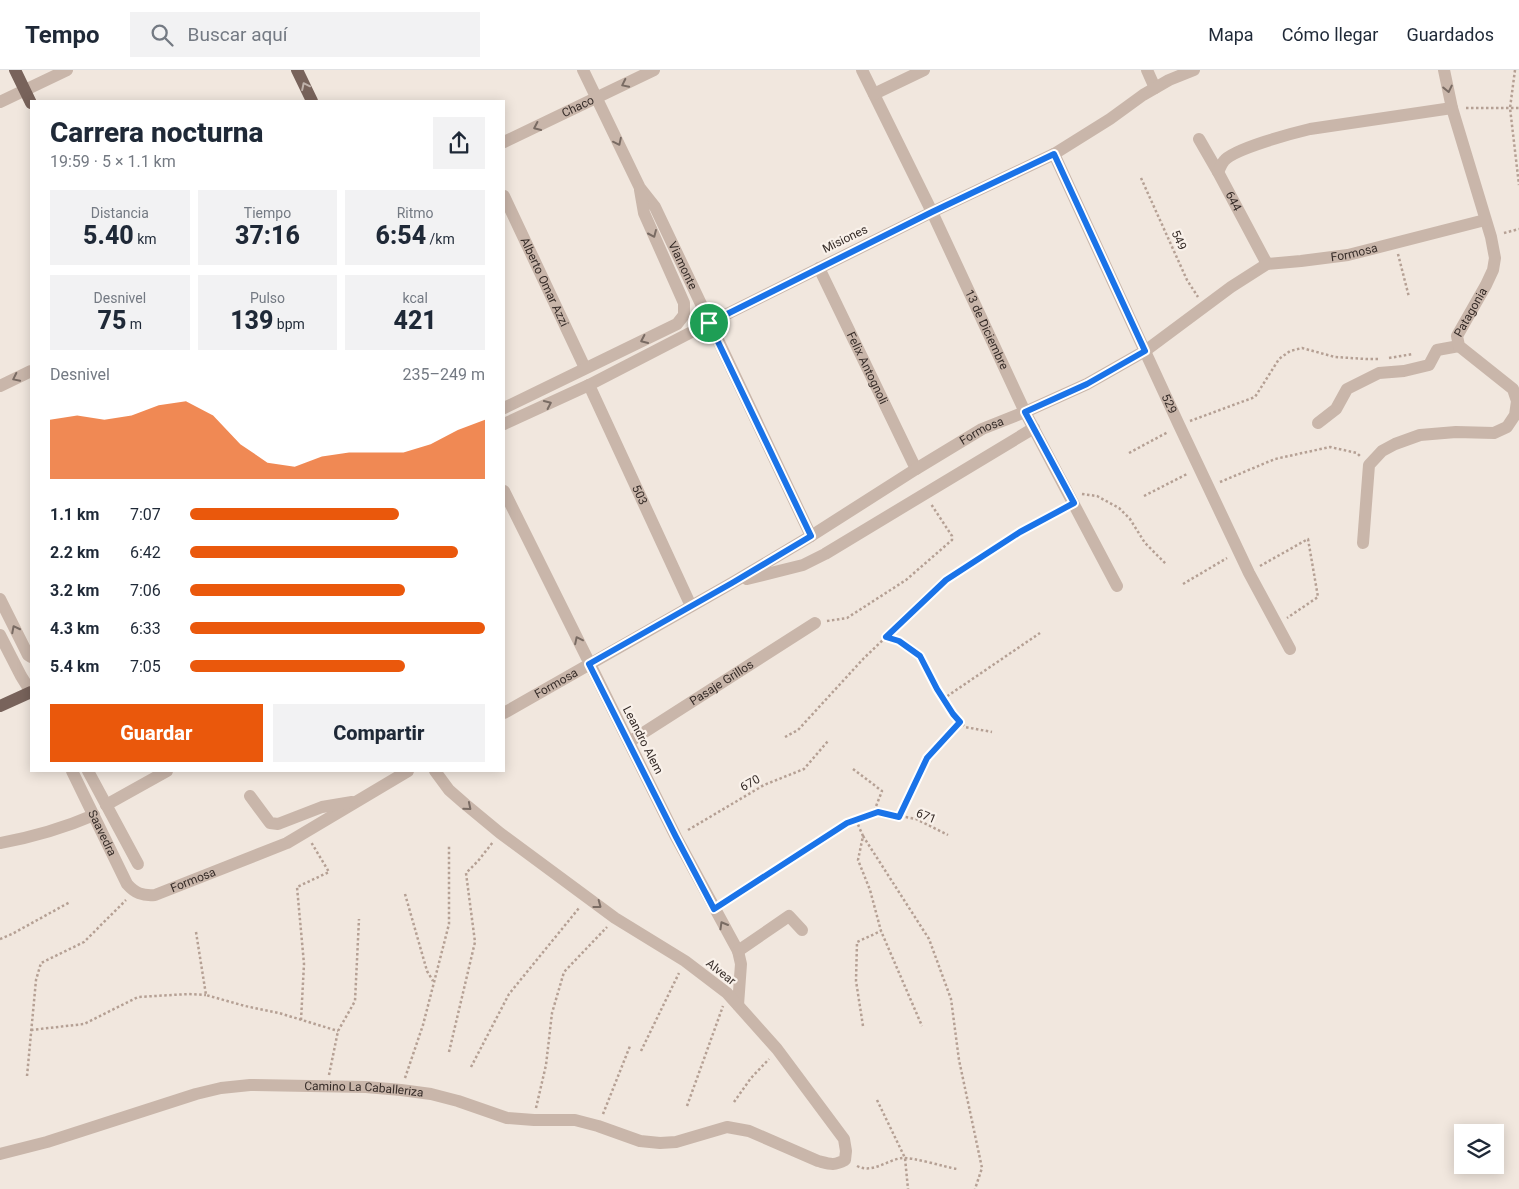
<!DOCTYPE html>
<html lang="es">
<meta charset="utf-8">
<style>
body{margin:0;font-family:Roboto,sans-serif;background:#f2f2f3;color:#1f2937;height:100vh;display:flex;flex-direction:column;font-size:19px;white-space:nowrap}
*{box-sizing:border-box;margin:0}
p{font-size:16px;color:#747a83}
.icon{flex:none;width:28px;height:28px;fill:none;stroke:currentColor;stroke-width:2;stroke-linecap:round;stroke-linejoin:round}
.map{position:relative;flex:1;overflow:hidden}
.details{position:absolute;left:30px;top:30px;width:475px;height:672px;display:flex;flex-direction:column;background:#fff;border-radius:0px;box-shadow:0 2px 12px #0003}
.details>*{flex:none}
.controls{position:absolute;left:1454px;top:1054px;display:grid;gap:10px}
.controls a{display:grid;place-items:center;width:50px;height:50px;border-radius:0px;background:#fff;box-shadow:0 2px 12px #0003;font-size:25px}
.pin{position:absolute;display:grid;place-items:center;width:42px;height:42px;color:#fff;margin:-21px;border:2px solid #fff;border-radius:50%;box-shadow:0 1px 5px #0007}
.round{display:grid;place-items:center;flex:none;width:52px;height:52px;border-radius:0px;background:#f2f2f3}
.headline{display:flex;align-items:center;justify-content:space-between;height:85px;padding:0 20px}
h1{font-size:28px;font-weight:800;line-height:38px}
.metrics{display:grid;grid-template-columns:repeat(3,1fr);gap:8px;height:85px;padding:5px 20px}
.metrics div{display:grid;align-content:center;border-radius:0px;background:#f2f2f3;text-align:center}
.metrics b{font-size:25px;font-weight:800}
.metrics small{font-size:14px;font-weight:400}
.metrics p{font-size:14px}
.chart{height:140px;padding:10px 20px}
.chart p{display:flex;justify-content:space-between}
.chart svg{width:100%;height:90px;margin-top:5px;fill:#ea580c;opacity:.7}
.cta{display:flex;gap:10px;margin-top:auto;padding:10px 20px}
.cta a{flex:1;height:58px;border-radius:0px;background:#ea580c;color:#fff;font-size:20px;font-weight:800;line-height:58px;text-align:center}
.cta a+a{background:#f2f2f3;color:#1f2937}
ul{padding:0 20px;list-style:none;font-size:16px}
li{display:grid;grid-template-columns:80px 60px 1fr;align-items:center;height:38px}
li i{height:12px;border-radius:6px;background:#ea580c}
header{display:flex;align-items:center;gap:30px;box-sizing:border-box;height:70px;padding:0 25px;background:#fff;border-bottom:1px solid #e0e1e3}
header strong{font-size:24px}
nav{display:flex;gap:28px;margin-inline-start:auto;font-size:18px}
.search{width:350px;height:45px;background:#f2f2f3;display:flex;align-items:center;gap:12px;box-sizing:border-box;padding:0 18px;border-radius:0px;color:#747a83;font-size:19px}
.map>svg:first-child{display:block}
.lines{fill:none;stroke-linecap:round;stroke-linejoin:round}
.path{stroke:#b5a094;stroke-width:2.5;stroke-dasharray:2.5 2.5;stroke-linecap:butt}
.minor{stroke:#c9b6aa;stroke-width:12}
.major{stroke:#78635b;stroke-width:12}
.oneway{stroke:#796b63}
.oneway2{stroke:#bfb1aa}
.route-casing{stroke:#fff;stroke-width:10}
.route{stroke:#1a73e8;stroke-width:6}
.labels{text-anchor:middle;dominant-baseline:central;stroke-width:4.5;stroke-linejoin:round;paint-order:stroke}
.street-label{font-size:12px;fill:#372d29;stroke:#f9f1ea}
</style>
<header>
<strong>Tempo</strong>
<div class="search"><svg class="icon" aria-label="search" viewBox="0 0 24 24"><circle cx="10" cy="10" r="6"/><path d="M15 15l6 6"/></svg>Buscar aquí</div>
<nav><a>Mapa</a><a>Cómo llegar</a><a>Guardados</a></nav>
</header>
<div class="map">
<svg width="1519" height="1119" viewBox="0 0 1519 1119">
<rect width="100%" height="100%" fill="#f1e7de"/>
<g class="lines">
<g class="path">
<polyline points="1515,0 1510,38 1519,115"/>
<polyline points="1466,38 1519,38"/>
<polyline points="1141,108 1187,210 1198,227"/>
<polyline points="1504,163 1519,159"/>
<polyline points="1398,184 1409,227"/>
<polyline points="1389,288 1413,284"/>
<polyline points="1190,351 1255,327 1279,289 1290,281 1302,278 1335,287 1366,289 1378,289"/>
<polyline points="1129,383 1168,362"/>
<polyline points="1220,412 1275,389 1330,377 1357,383 1361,387"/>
<polyline points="1082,424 1097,426 1119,438 1130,449 1145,473 1166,494"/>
<polyline points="1144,426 1187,404"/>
<polyline points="1260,496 1308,469 1318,527 1287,548"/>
<polyline points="1183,514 1227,488"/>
<polyline points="827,551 847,548 906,510 952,470 952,466 931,434"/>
<polyline points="886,567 899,571 920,586 937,619 953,644 965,657 992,662"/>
<polyline points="943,629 1040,563"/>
<polyline points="785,667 798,660 864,588 946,510 1020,462 1062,439"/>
<polyline points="853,699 882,721 873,744"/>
<polyline points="899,747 927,688 960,653"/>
<polyline points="856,750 863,766 858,790 870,820 881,861 922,956"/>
<polyline points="688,760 764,715 804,699 828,671"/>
<polyline points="863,766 929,869 951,929 959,990 982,1098 975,1119"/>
<polyline points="405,824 427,901 433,911"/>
<polyline points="726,831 847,753 878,742 916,749 948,765"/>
<polyline points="196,862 206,925 245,936 279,943 338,961"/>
<polyline points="0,869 12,864 70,832"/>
<polyline points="301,950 304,894 297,817 329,802 311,772"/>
<polyline points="863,956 856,911 857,872 881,861"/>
<polyline points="31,960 84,954 138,927 189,924 206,925"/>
<polyline points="641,981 679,903"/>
<polyline points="449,982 475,872 466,803 478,791 493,772"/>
<polyline points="471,997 509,924 579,838"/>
<polyline points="329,1005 338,961 355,931 359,849"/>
<polyline points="27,1006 36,910 41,893 84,872 126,830"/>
<polyline points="405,1008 423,955 449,854 449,775"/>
<polyline points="877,1030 905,1088 908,1119"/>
<polyline points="734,1032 751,1008 769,989"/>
<polyline points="687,1036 723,936"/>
<polyline points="536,1038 546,995 552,943 564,902 607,857"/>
<polyline points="603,1044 630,976"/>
<path d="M857,1096C872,1104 887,1090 902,1088C913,1087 945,1097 957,1099"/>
</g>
<g class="minor">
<path id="s1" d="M583,0L640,118L655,137L811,466"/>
<path id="s2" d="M862,0L932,142L1025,342L1117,516"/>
<polyline points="1147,0 1155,18"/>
<polyline points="874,24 924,0"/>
<polyline points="0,32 67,0"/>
<path id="s3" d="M1199,69L1218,102L1267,194"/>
<path id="s4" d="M504,72L654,0"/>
<path id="s5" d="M1054,84L1179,355L1249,503L1290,579"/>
<path d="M1218,102C1220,99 1221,94 1224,91C1233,79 1293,63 1310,59L1452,38"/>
<path id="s6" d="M504,126L585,298"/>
<path id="s7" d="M819,198L916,399"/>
<path id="s8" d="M589,315L691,536"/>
<polyline points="0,316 31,301"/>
<polyline points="504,338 677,254 684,245 684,233 644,143 640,120"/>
<polyline points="1318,353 1336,339 1347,319 1379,303 1404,301 1429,295 1437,280 1459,276"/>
<polyline points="504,354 589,315 709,253 932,142 1054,84 1110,49 1143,25 1169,10 1194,0"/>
<polyline points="504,421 676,767 738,881 741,894 738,935"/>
<path id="s9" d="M1363,473L1369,395L1382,381L1395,374L1420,365L1456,362L1494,363L1507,357L1515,345L1517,331L1513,319L1459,276L1457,266L1486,215L1493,200L1495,188L1491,167L1452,38L1444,0"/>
<polyline points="747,509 803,495 825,484 1034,358"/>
<polyline points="0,529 28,585 31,587"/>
<polyline points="0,565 21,606 31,622"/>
<path id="s10" d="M504,643L732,513L811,466L916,399L982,359L1025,342L1087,314L1145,281L1231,217L1267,194L1301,191L1348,185L1485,150"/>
<path id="s11" d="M629,672L815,553"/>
<path id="s12" d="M72,701L127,814C135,823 142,826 155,825L287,773L408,701"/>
<polyline points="88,701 138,794"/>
<polyline points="250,726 270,753 278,754 322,737 352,732"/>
<polyline points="106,735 167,701"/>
<path d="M0,773C33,767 64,758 94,745"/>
<polyline points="738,881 789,846 802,860"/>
<path id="s13" d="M0,1084L47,1072L196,1024L221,1018L250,1015L366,1017L401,1020L431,1024L458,1031L507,1048L534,1050H575L598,1056L640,1071L660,1073L676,1072L727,1057L749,1061L818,1091C830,1094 834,1096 845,1090L846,1081L844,1069L777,979L727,923L685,891L615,848L500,763L465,734L449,720L435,701"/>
</g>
<g class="major">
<polyline points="15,0 31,33"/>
<polyline points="297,0 312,31"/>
<polyline points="0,636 31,622"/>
</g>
</g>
<defs><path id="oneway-chevron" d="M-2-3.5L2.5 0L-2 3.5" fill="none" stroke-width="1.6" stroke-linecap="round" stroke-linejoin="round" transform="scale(1.25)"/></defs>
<g class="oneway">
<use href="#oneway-chevron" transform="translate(625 14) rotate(154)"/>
<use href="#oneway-chevron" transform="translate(1448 19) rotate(78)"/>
<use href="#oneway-chevron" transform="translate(537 57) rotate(155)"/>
<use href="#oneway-chevron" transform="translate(618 72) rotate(64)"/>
<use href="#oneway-chevron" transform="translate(653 164) rotate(66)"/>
<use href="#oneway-chevron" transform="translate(644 270) rotate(155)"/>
<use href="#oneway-chevron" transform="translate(16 308) rotate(154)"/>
<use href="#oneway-chevron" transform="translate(548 334) rotate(-25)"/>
<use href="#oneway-chevron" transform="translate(15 559) rotate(-117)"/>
<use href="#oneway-chevron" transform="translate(578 570) rotate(-116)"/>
<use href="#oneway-chevron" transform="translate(468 737) rotate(40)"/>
<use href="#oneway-chevron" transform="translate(598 835) rotate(37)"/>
<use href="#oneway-chevron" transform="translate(723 855) rotate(-120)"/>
</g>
<use class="oneway2" href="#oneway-chevron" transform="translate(305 16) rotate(-116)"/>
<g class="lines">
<defs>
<polygon id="route" points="1054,84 1145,281 1087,314 1025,342 1074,433 1020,462 946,510 886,567 899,571 920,586 937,619 953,644 960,652 927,688 899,747 878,742 847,753 714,839 676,767 589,594 732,513 811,466 709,253 932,142"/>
</defs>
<use href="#route" class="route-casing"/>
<use href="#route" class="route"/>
</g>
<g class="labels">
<g class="street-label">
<text stroke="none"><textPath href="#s4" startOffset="82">Chaco</textPath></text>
<text stroke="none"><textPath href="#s3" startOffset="71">644</textPath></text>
<text transform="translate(845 169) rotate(-26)">Misiones</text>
<text transform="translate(1179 170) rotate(66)">549</text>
<text stroke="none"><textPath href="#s10" startOffset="975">Formosa</textPath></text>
<text stroke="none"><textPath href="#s1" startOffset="220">Viamonte</textPath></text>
<text stroke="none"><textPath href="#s6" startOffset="95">Alberto Omar Azzi</textPath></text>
<text stroke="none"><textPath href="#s9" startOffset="375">Patagonia</textPath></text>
<text stroke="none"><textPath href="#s2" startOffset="288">13 de Diciembre</textPath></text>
<text stroke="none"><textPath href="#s7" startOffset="111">Felix Antognoli</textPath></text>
<text stroke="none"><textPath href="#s5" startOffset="275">529</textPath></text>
<text stroke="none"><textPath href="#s10" startOffset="555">Formosa</textPath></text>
<text stroke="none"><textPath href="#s8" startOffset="121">503</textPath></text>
<text stroke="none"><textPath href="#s11" startOffset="110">Pasaje Grillos</textPath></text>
<text stroke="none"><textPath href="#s10" startOffset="60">Formosa</textPath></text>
<text transform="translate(643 670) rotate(63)">Leandro Alem</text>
<text transform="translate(750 713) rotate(-29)">670</text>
<text transform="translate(926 746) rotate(22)">671</text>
<text stroke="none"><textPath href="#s12" startOffset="69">Saavedra</textPath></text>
<text stroke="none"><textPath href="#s12" startOffset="198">Formosa</textPath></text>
<text transform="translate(721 902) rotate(38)">Alvear</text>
<text stroke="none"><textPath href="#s13" startOffset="374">Camino La Caballeriza</textPath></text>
</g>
</g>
</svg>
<div class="controls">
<a><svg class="icon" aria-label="layers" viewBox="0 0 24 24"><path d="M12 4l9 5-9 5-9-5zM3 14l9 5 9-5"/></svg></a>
</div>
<div class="pin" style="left:709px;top:253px;background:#1e9e55"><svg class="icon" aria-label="arrive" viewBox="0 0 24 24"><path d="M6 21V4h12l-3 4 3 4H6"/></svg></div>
<section class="details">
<div class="headline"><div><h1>Carrera nocturna</h1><p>19:59 · 5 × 1.1 km</p></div><a class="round"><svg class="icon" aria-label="share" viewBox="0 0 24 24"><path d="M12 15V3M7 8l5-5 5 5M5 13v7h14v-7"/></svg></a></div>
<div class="metrics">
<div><p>Distancia</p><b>5.40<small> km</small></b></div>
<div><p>Tiempo</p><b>37:16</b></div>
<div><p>Ritmo</p><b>6:54<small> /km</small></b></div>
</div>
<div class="metrics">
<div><p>Desnivel</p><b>75<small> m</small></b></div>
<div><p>Pulso</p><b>139<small> bpm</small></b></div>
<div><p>kcal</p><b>421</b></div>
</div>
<div class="chart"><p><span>Desnivel</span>235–249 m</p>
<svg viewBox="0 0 160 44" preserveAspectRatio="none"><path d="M0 44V15L10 13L20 15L30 13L40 8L50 6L60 13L70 27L80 36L90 38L100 33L110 31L120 31L130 31L140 27L150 20L160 15V44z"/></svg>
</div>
<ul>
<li><b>1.1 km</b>7:07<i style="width:71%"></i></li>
<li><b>2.2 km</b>6:42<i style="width:91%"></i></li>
<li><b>3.2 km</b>7:06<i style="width:73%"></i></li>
<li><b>4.3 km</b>6:33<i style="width:100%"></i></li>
<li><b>5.4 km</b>7:05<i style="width:73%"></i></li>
</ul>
<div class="cta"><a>Guardar</a><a>Compartir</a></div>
</section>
</div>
